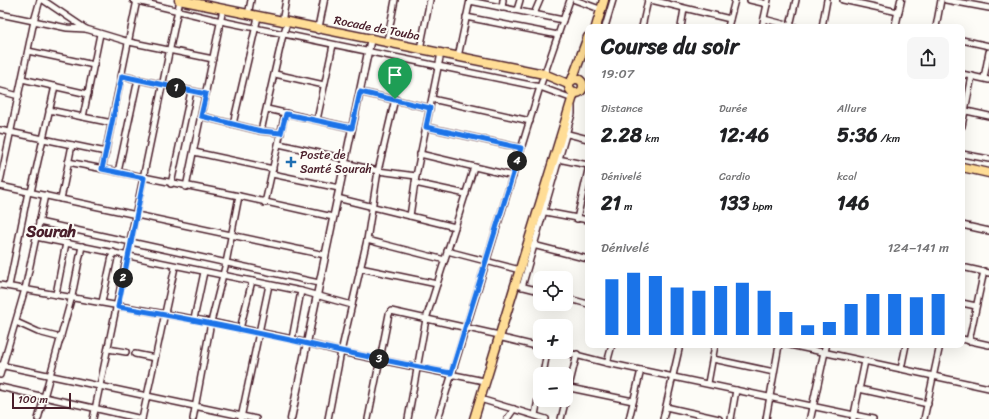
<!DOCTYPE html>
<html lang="fr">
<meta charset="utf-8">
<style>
body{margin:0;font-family:Sriracha,sans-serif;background:#f6f6f6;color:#202124;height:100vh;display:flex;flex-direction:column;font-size:15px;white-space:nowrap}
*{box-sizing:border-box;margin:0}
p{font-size:13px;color:#757577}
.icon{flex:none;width:22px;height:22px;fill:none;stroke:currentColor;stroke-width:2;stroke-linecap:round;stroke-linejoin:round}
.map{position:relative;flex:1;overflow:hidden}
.side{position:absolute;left:585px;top:24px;width:380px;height:324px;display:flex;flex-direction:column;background:#fff;border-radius:8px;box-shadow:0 4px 16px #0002}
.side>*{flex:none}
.fabs{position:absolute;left:533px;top:271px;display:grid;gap:8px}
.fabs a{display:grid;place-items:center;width:40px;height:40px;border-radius:8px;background:#fff;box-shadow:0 4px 16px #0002;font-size:20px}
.scale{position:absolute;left:12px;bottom:10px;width:59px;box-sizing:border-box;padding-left:4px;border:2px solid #4a1f2b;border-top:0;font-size:11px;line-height:14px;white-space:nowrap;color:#4a1f2b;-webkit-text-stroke:3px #fdfcf7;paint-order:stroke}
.pin{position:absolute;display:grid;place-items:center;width:34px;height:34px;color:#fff;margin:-41px -17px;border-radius:50% 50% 50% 0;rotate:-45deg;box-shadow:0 0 4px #0007}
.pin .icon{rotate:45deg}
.km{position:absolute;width:20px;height:20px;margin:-10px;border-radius:50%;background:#222;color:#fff;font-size:11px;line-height:20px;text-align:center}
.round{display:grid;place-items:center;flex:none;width:42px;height:42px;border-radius:8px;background:#f6f6f6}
.summary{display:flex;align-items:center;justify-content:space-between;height:68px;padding:0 16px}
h1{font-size:22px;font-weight:800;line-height:30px}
.stats{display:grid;grid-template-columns:repeat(3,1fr);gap:6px;height:68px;padding:4px 16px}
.stats div{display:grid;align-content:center}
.stats b{font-size:20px;font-weight:800}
.stats small{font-size:11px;font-weight:400}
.stats p{font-size:11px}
.chart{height:112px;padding:8px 16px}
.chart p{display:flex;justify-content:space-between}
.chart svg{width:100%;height:72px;margin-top:4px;stroke:#1a73e8;stroke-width:6}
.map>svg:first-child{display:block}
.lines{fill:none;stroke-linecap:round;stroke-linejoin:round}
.minor-casing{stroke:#4a1f2b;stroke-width:8}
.tertiary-casing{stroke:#4a1f2b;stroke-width:9}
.primary-casing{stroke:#4a1f2b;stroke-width:11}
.minor{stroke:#fdfcf7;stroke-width:5}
.tertiary{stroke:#fdfcf7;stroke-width:6}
.primary{stroke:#ffdd96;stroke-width:8}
.route-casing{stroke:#fff;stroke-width:8}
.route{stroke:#1a73e8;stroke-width:5}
.poi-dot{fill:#1f6fb2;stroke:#fdfcf7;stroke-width:1.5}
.labels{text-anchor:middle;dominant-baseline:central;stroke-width:4;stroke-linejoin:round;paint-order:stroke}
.street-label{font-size:12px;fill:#4a1f2b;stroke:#fdfcf7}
.poi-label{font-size:12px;fill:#4a1f2b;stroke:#fdfcf7;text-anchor:start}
.district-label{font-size:16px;font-weight:bold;fill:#4a1f2b;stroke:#fdfcf7}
</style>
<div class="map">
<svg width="989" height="419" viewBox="0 0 989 419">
<rect width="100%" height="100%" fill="#fdfcf7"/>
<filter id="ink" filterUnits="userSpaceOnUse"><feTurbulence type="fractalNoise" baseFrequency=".025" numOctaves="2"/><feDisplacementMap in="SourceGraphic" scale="8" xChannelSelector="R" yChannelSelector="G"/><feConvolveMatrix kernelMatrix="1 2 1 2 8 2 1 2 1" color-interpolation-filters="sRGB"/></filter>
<g filter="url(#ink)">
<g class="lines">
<defs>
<g id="minor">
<polyline points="43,0 86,29"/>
<polyline points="133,0 221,21 540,87 573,99"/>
<polyline points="575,0 597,8"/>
<polyline points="651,0 730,19"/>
<polyline points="750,0 767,4"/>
<polyline points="843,0 898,12"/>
<polyline points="946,0 989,8"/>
<polyline points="470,1 563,20"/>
<polyline points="502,8 503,0"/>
<polyline points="517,10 520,0"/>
<polyline points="0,14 67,28 86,29 129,42 213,59"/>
<polyline points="534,14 540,0"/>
<polyline points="248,15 251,0"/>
<polyline points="466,17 558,35"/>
<polyline points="764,19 795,27"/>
<polyline points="282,22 286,0"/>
<polyline points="790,26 796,0"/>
<polyline points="605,27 613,0"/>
<polyline points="642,27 648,0"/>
<polyline points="681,27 684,9"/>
<polyline points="728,27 735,0"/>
<polyline points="762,27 768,0"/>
<polyline points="822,27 827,0"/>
<polyline points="936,27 941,0"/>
<polyline points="962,40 989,46"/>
<polyline points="387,41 395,0"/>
<polyline points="420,49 430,0"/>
<polyline points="28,51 94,65"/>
<polyline points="458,57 470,0"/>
<polyline points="275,74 324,85"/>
<polyline points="962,74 989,80"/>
<polyline points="122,76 206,94"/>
<polyline points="984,78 989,52"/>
<polyline points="22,79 88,94"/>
<polyline points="0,91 19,96"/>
<polyline points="360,92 430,108"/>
<polyline points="432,99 530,121"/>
<polyline points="267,109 352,128"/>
<polyline points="49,110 112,123"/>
<polyline points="962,110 989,116"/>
<polyline points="201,116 261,131 281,133"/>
<polyline points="83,117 100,34"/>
<polyline points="317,120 333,45"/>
<polyline points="233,124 258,17"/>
<polyline points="962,126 972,76"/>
<polyline points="426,127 521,148"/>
<polyline points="0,130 106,152"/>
<polyline points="261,131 282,39 287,23"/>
<polyline points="564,133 588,139"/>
<polyline points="279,144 346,159"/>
<polyline points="194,152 273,169"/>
<polyline points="420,154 513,176"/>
<polyline points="962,154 989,159"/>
<polyline points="558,159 588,165"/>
<polyline points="68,162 239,196 333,217"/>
<polyline points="345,163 378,171 416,176"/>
<polyline points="102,169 137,0"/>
<polyline points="118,172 138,79"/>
<polyline points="272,174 339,188"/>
<polyline points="0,182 34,21 40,0"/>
<polyline points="415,183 466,194"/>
<polyline points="171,184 191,91"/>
<polyline points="0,186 325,255"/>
<polyline points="186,187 223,9"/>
<polyline points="31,192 55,86"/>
<polyline points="337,198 455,227"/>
<polyline points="61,199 72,145"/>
<polyline points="265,203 285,113"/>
<polyline points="540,211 588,220"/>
<polyline points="410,216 416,176 441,53"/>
<polyline points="577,219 588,170"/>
<polyline points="39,222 319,283"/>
<polyline points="962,225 989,231"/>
<polyline points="36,237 301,291 352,305"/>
<polyline points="367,240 445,260"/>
<polyline points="533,245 588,259"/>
<polyline points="447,251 520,270"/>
<polyline points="962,267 989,273"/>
<polyline points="360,268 437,284"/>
<polyline points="0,285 211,322 292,339 341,352 484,381"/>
<polyline points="9,286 28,192"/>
<polyline points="520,286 540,291"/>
<polyline points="522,287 572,114 572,107"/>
<polyline points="56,294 66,243"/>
<polyline points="566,298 588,304"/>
<polyline points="102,302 113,252"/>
<polyline points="962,303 976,306"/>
<polyline points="194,319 204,272"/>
<polyline points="16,322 38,332 61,338"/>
<polyline points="240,329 252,281"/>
<polyline points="498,337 540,347"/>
<polyline points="292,339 301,291"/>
<polyline points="962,339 989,345"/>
<polyline points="969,341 984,271"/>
<polyline points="790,345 989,388"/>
<polyline points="108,349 126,352"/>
<polyline points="564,352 607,363 873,419"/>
<polyline points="135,354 155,358"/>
<polyline points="713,359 774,372"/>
<polyline points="607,363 612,345"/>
<polyline points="0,365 256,419"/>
<polyline points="901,369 906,345"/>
<polyline points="543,374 547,352"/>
<polyline points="0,375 25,289 45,195"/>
<polyline points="708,383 715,345"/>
<polyline points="0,387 142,419"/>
<polyline points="570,388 633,401"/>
<polyline points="859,389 928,404"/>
<polyline points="480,399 546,419"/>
<polyline points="666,407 719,419"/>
<polyline points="535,415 540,389"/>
<polyline points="241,418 269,285"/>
<polyline points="38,419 72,296 82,246"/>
<polyline points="93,419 180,0"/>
<polyline points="142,419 175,267"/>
<polyline points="193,419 211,322 226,263 239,196"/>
<polyline points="328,419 341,352 367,240 378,171 395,99"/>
<polyline points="368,419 389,314 391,311 499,335"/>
<polyline points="408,419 426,319 474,167"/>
<polyline points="438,419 540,87 570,0"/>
<polyline points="507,419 514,409"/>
<polyline points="561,419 577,354"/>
<polyline points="629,419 641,370"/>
<polyline points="663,419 680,345"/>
<polyline points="731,419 736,390"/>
<polyline points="766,419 779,345"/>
<polyline points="853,419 865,361"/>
<polyline points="924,419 940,345"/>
</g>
<g id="tertiary">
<polyline points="895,27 901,0"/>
<polyline points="318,30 324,0"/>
<polyline points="291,419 371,38"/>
<polyline points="810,419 826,345"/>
</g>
<g id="primary">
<polyline points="179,0 544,74 568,84"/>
<polyline points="596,27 604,0"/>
<circle cx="576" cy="86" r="7"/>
<polyline points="572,80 588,37"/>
<polyline points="962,167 989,173"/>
<polyline points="474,419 574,93"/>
</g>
</defs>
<use href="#minor" class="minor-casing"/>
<use href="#tertiary" class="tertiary-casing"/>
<use href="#primary" class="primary-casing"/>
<use href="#minor" class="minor"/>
<use href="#tertiary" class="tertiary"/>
<use href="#primary" class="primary"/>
</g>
</g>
<g class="lines" filter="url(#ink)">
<defs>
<path id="route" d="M122,76L206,94L201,116L261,131L281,133L286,114L352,128L360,92L430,108L426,127L521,148L451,373C340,353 230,324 118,307L144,178L102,169Z"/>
</defs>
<use href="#route" class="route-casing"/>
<use href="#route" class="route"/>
</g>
<path class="poi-dot" d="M289 156h4v4h4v4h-4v4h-4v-4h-4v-4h4z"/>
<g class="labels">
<g class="street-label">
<text transform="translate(377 28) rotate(11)">Rocade de Touba</text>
</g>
<g class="poi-label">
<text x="300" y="155">Poste de<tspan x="300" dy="14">Santé Sourah</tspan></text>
</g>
<g class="district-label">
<text x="51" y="231">Sourah</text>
</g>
</g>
</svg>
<div class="fabs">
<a><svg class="icon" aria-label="locate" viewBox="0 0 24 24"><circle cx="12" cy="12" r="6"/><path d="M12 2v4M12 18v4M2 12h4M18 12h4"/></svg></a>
<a>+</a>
<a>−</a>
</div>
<div class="scale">100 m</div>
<div class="pin" style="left:395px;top:99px;background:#1e9e55"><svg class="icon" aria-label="arrive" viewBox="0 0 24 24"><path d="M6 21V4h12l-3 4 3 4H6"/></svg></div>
<b class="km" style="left:176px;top:88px">1</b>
<b class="km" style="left:123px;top:278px">2</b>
<b class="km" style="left:379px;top:359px">3</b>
<b class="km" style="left:517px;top:161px">4</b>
<section class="side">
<div class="summary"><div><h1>Course du soir</h1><p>19:07</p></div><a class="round"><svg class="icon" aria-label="share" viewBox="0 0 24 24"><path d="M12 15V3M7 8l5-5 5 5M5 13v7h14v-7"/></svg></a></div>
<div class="stats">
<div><p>Distance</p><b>2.28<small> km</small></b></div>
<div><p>Durée</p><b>12:46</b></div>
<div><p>Allure</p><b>5:36<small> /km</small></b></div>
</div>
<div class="stats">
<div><p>Dénivelé</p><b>21<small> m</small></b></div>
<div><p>Cardio</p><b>133<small> bpm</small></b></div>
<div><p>kcal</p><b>146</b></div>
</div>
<div class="chart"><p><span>Dénivelé</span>124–141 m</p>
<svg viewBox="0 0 160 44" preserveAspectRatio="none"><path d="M5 44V10M15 44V6M25 44V8M35 44V15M45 44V17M55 44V14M65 44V12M75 44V17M85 44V30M95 44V38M105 44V36M115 44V25M125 44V19M135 44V19M145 44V21M155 44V19"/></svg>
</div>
</section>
</div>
